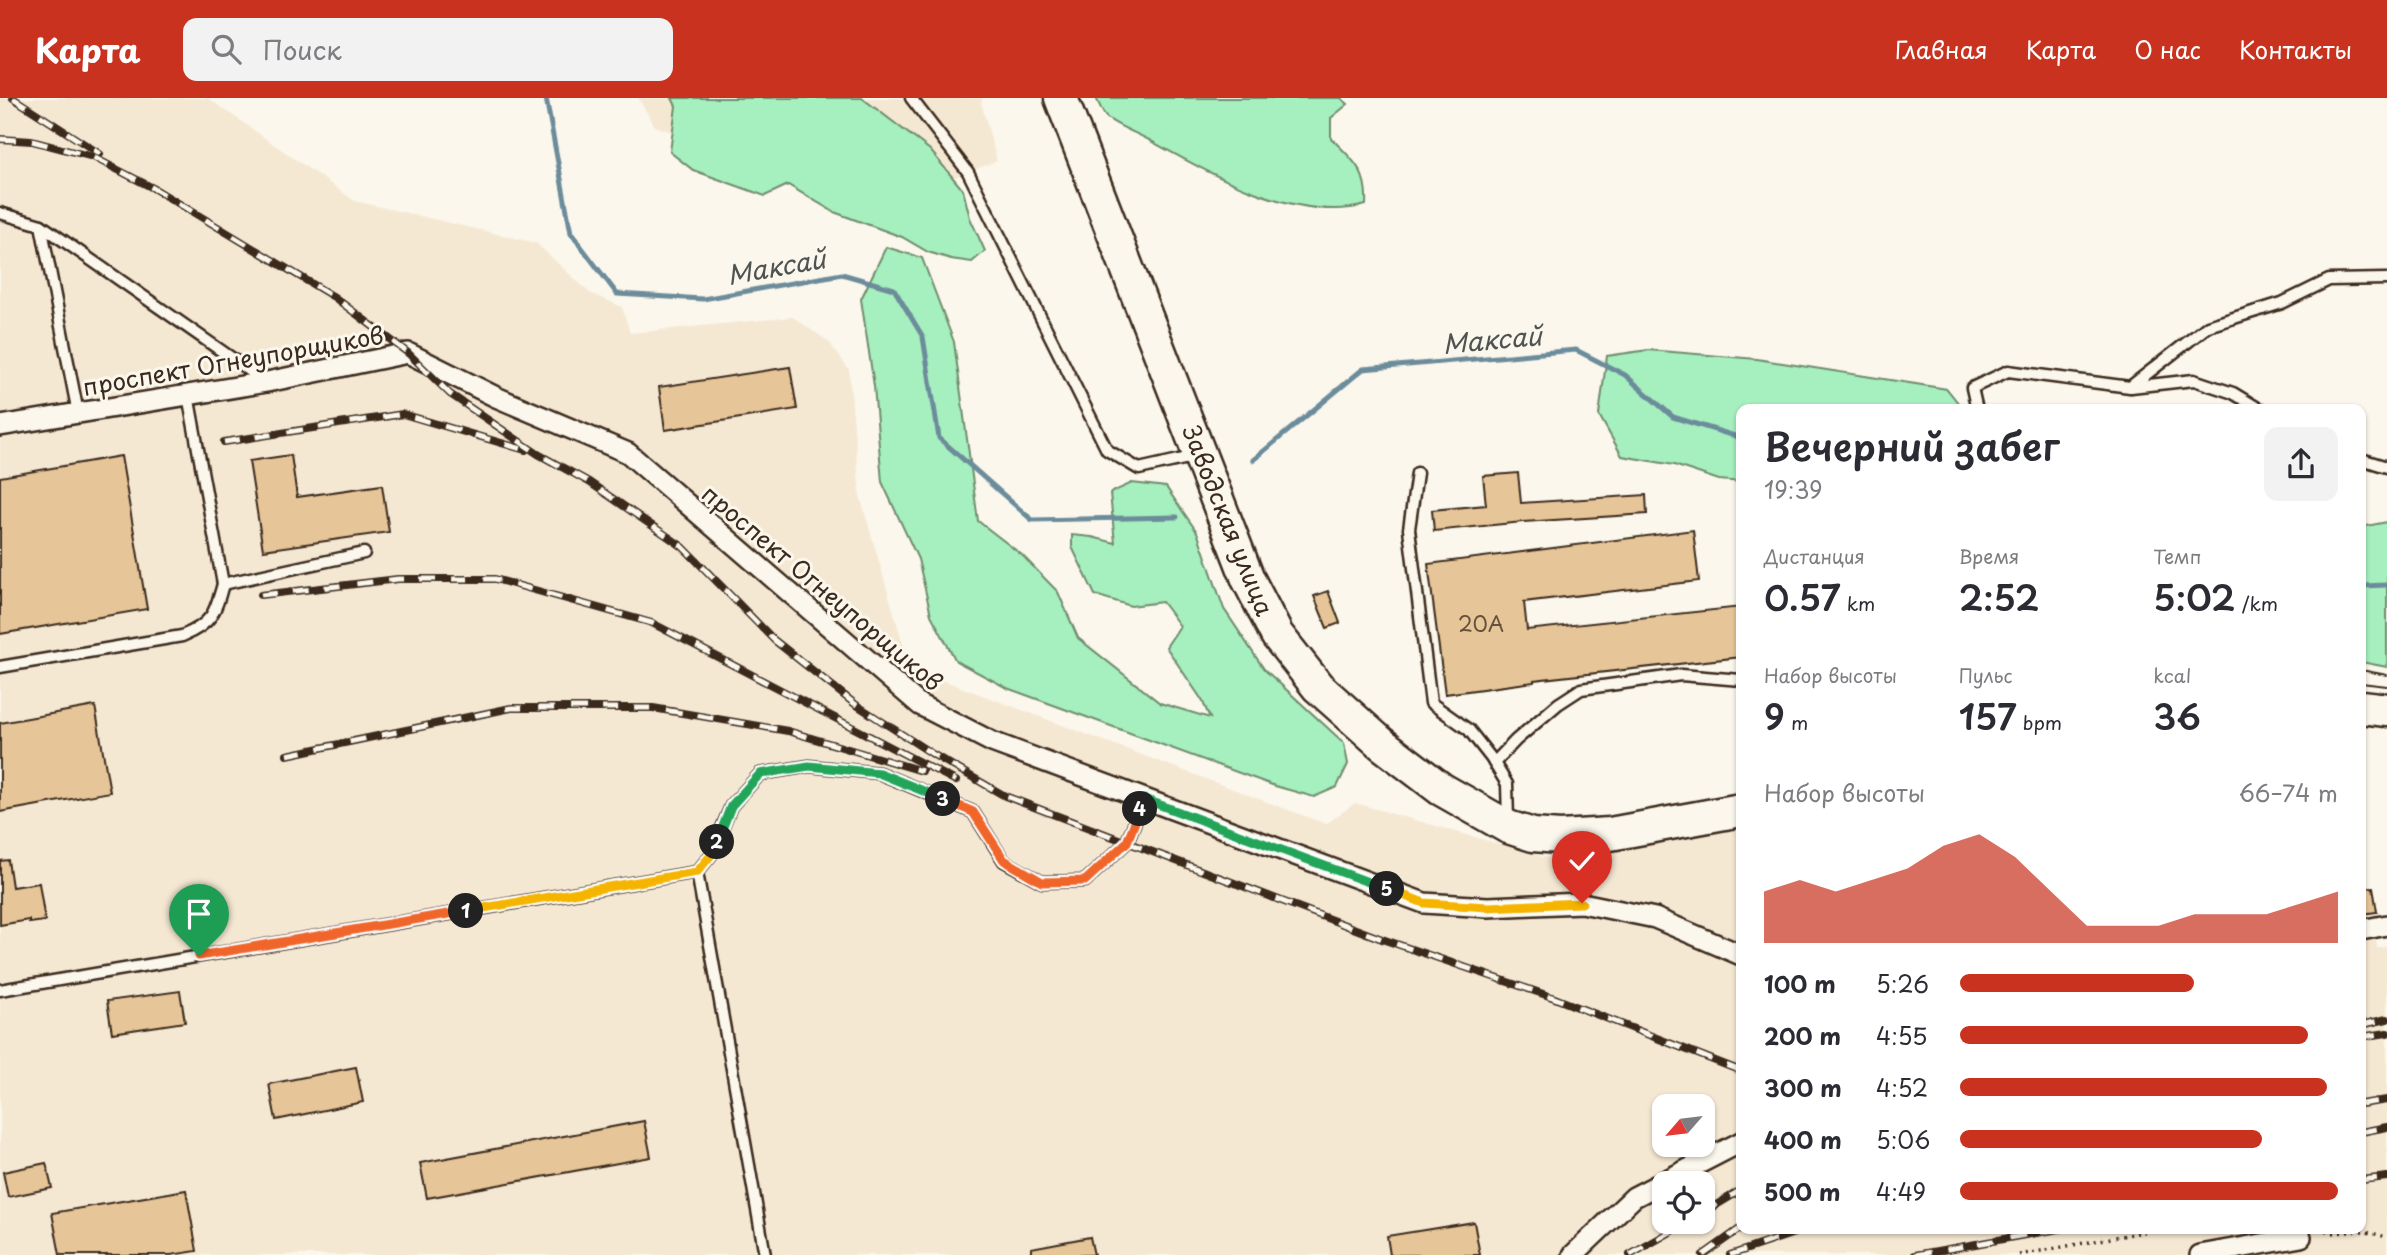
<!DOCTYPE html>
<html lang="ru">
<meta charset="utf-8">
<style>
body{margin:0;font-family:"Playpen Sans",sans-serif;background:#f2f2f3;color:#2b2b33;height:100vh;display:flex;flex-direction:column;font-size:26px;white-space:nowrap}
*{box-sizing:border-box;margin:0}
p{font-size:23px;color:#7c7c81}
.icon{flex:none;width:38px;height:38px;fill:none;stroke:currentColor;stroke-width:2;stroke-linecap:round;stroke-linejoin:round}
.map{position:relative;flex:1;overflow:hidden}
.side{position:absolute;left:1736px;top:306px;width:630px;height:830px;display:flex;flex-direction:column;background:#fff;border-radius:14px;box-shadow:0 2px 5px #0004}
.side>*{flex:none}
.needle{width:46px;rotate:242deg}
.buttons{position:absolute;left:1652px;top:996px;display:grid;gap:14px}
.buttons a{display:grid;place-items:center;width:63px;height:63px;border-radius:14px;background:#fff;box-shadow:0 2px 5px #0004;font-size:35px}
.pin{position:absolute;display:grid;place-items:center;width:60px;height:60px;color:#fff;margin:-72px -30px;border-radius:50% 50% 50% 0;rotate:-45deg;box-shadow:0 0 7px #0007}
.pin .icon{rotate:45deg}
.km{position:absolute;width:35px;height:35px;margin:-18px;border-radius:50%;background:#222;color:#fff;font-size:19px;line-height:35px;text-align:center}
.round{display:grid;place-items:center;flex:none;width:74px;height:74px;border-radius:14px;background:#f2f2f3}
.summary{display:flex;align-items:center;justify-content:space-between;height:119px;padding:0 28px}
h1{font-size:38px;font-weight:600;line-height:52px}
.figures{display:grid;grid-template-columns:repeat(3,1fr);gap:10px;height:119px;padding:7px 28px}
.figures div{display:grid;align-content:center}
.figures b{font-size:35px;font-weight:600}
.figures small{font-size:19px;font-weight:400}
.figures p{font-size:19px}
.chart{height:196px;padding:14px 28px}
.chart p{display:flex;justify-content:space-between}
.chart svg{width:100%;height:126px;margin-top:7px;fill:#c8321e;opacity:.7}
ul{padding:0 28px;list-style:none;font-size:23px}
li{display:grid;grid-template-columns:112px 84px 1fr;align-items:center;height:52px}
li i{height:18px;border-radius:9px;background:#c8321e}
header{display:flex;align-items:center;gap:42px;box-sizing:border-box;height:98px;padding:0 35px;background:#c8321e;color:#fff}
header strong{font-size:33px}
nav{display:flex;gap:38px;margin-inline-start:auto;font-size:24px}
.search{width:490px;height:63px;background:#f2f2f3;display:flex;align-items:center;gap:18px;box-sizing:border-box;padding:0 24px;border-radius:14px;color:#7c7c81;font-size:26px}
.map>svg:first-child{display:block}
.built{fill:#f5e8d3;fill-rule:evenodd}
.green{fill:#a6efbe;stroke:#708c6e;stroke-width:2}
.lines{fill:none;stroke-linecap:round;stroke-linejoin:round}
.stream{stroke:#6c8c9b;stroke-width:5}
.building{fill:#e6c598;stroke:#3b2a1e;stroke-width:2}
.service-casing{stroke:#3b2a1e;stroke-width:15}
.minor-casing{stroke:#3b2a1e;stroke-width:24}
.primary-casing{stroke:#3b2a1e;stroke-width:37}
.path{stroke:#3b2a1e;stroke-width:3.5;stroke-dasharray:2 5;stroke-linecap:butt}
.service{stroke:#fbf7ec;stroke-width:10}
.minor{stroke:#fbf7ec;stroke-width:19}
.primary{stroke:#fbf7ec;stroke-width:32}
.tram{stroke:#3b2a1e;stroke-width:2}
.rail-casing{stroke:#3b2a1e;stroke-width:8}
.rail{stroke:#fbf7ec;stroke-width:5;stroke-dasharray:16;stroke-linecap:butt}
.split-1-casing{stroke:#fff;stroke-width:14}
.split-2-casing{stroke:#fff;stroke-width:14}
.split-3-casing{stroke:#fff;stroke-width:14}
.split-4-casing{stroke:#fff;stroke-width:14}
.split-5-casing{stroke:#fff;stroke-width:14}
.split-6-casing{stroke:#fff;stroke-width:14}
.split-1{stroke:#f0652b;stroke-width:9}
.split-2{stroke:#f5b400;stroke-width:9}
.split-3{stroke:#22a559;stroke-width:9}
.split-4{stroke:#f0652b;stroke-width:9}
.split-5{stroke:#22a559;stroke-width:9}
.split-6{stroke:#f5b400;stroke-width:9}
.labels{text-anchor:middle;dominant-baseline:central;stroke-width:6;stroke-linejoin:round;paint-order:stroke}
.number-label{font-size:21px;fill:#66513c}
.street-label{font-size:24px;fill:#3b2a1e;stroke:#fbf7ec}
.water-label{font-size:26px;font-style:italic;fill:#4f5352;stroke:#fbf7ec}
</style>
<header>
<strong>Карта</strong>
<div class="search"><svg class="icon" aria-label="search" viewBox="0 0 24 24"><circle cx="10" cy="10" r="6"/><path d="M15 15l6 6"/></svg>Поиск</div>
<nav><a>Главная</a><a>Карта</a><a>О нас</a><a>Контакты</a></nav>
</header>
<div class="map">
<svg width="2387" height="1157" viewBox="0 0 2387 1157">
<rect width="100%" height="100%" fill="#fbf7ec"/>
<filter id="ink" filterUnits="userSpaceOnUse"><feTurbulence type="fractalNoise" baseFrequency=".0143" numOctaves="2"/><feDisplacementMap in="SourceGraphic" scale="14" xChannelSelector="R" yChannelSelector="G"/><feConvolveMatrix kernelMatrix="1 2 1 2 8 2 1 2 1" color-interpolation-filters="sRGB"/></filter>
<g filter="url(#ink)">
<g class="built">
<path d="M0,0H208L355,103L536,145L590,195L622,209L630,235L793,219L829,244L849,272L860,398L910,570L1326,726L1355,705L1548,760L1741,730V1130H2361V790L2373,789L2378,820L2373,822L2377,850L2387,849V1157H0ZM1664,1008H1703V1046H1664ZM1664,1085H1703V1124H1664Z"/>
<polygon points="638,0 983,0 981,4 997,63 877,109 655,28"/>
</g>
<g class="green">
<polygon points="672,0 862,0 930,52 963,92 970,120 985,153 972,164 951,161 928,154 902,139 834,114 788,87 765,98 693,72 670,54 676,8"/>
<path d="M1096,0H1341L1348,6L1331,20V40C1354,63 1368,73 1366,107C1297,126 1209,75 1149,42C1138,36 1115,27 1106,19C1102,15 1099,5 1096,0Z"/>
<polygon points="886,149 922,160 954,244 978,423 1022,457 1058,494 1078,540 1160,605 1210,620 1202,602 1166,549 1180,528 1162,504 1131,508 1095,497 1072,449 1072,437 1092,439 1115,445 1110,395 1132,385 1166,389 1197,434 1224,511 1264,571 1344,645 1348,666 1337,689 1314,699 1275,688 1007,590 956,563 931,517 918,461 882,384 874,288 861,201"/>
<polygon points="1648,252 1757,261 1947,291 1963,311 1741,312 1741,384 1719,382 1674,367 1622,358 1599,317 1607,258"/>
<polygon points="2387,424 2387,569 2361,564 2361,429"/>
</g>
<g class="lines">
<g class="stream">
<polyline points="546,0 571,135 617,196 703,201 842,176 894,191 923,239 939,340 1032,422 1177,419"/>
<polyline points="1253,362 1363,271 1576,252 1625,277 1673,319 1741,340"/>
<polyline points="2361,488 2387,487"/>
</g>
</g>
<g class="building">
<polygon points="790,269 797,311 665,332 659,289"/>
<polygon points="291,357 297,399 382,387 389,434 263,452 249,363"/>
<polygon points="121,358 147,511 0,536 0,379"/>
<polygon points="1518,375 1521,405 1646,397 1647,416 1523,424 1434,433 1432,412 1486,407 1483,378"/>
<polygon points="1693,432 1699,483 1524,504 1527,532 1741,509 1741,559 1534,582 1534,584 1445,596 1428,466"/>
<polygon points="1328,493 1340,525 1327,530 1314,498"/>
<polygon points="95,608 110,694 0,714 0,625"/>
<polygon points="8,762 12,789 39,785 45,823 29,825 29,822 0,827 0,763"/>
<polygon points="2373,789 2377,814 2361,816 2361,790"/>
<polygon points="180,893 185,924 112,935 107,903"/>
<polygon points="356,969 363,1004 276,1022 269,986"/>
<polygon points="644,1023 651,1059 427,1100 420,1065"/>
<polygon points="46,1065 52,1090 8,1099 3,1074"/>
<polygon points="186,1092 197,1153 171,1157 60,1157 52,1115"/>
<polygon points="1474,1124 1480,1157 1390,1157 1387,1138"/>
<polygon points="1090,1139 1094,1157 1031,1157 1031,1150"/>
</g>
<g class="lines">
<defs>
<g id="service">
<polyline points="911,0 968,74 1107,352 1139,371 1197,358"/>
<polyline points="0,115 41,127 78,315"/>
<polyline points="41,127 266,284"/>
<polyline points="2131,289 2194,282 2233,295 2261,312"/>
<polyline points="1977,312 1972,290 2008,273 2130,289 2208,228 2282,205 2329,182 2387,181"/>
<polyline points="2361,361 2387,369"/>
<polyline points="1417,375 1409,431 1431,605 1469,632 1491,660 1507,686 1508,722"/>
<polyline points="223,486 364,455"/>
<path d="M0,569L182,538C212,526 215,515 223,486L188,297"/>
<polyline points="1494,665 1516,642 1558,606 1581,591 1681,577 1741,582"/>
<polyline points="697,774 765,1157"/>
<polyline points="0,892 697,774 711,757 731,708 760,676 809,668 879,675 973,714 1004,763 1042,784 1085,783 1127,744 1144,701"/>
</g>
<g id="minor">
<polyline points="0,328 267,284 408,255 496,299 628,355 920,607 992,644 1424,805 1488,809 1582,805 1655,820 1741,857"/>
<polyline points="2361,832 2387,827"/>
<polyline points="1573,1157 1634,1099 1741,1044"/>
<polyline points="2200,1157 2301,1139"/>
</g>
<g id="primary">
<polyline points="1061,0 1248,481 1277,537 1318,589 1382,646 1441,691 1508,729 1533,737 1560,739 1610,736 1741,712"/>
<polyline points="2361,609 2387,612"/>
</g>
</defs>
<use href="#service" class="service-casing"/>
<use href="#minor" class="minor-casing"/>
<use href="#primary" class="primary-casing"/>
<g class="path">
<polyline points="2320,1130 2332,1135 2363,1133 2387,1139"/>
<polyline points="2019,1157 2165,1130"/>
</g>
<use href="#service" class="service"/>
<use href="#minor" class="minor"/>
<use href="#primary" class="primary"/>
<g class="tram">
<polyline points="2361,572 2387,577"/>
<polyline points="2361,585 2387,588"/>
</g>
<defs>
<g id="rail">
<polyline points="13,0 100,56"/>
<polyline points="0,41 32,43 93,59 153,90 334,199 408,255 450,296 538,356 589,384 683,449 774,542 855,606 934,657 1005,698 1382,841 1552,899 1741,973"/>
<polyline points="224,344 403,316 525,352"/>
<polyline points="261,497 398,481 495,481 652,525 956,683"/>
<polyline points="287,657 511,610 653,610 788,633 922,673"/>
<polyline points="2361,927 2387,921"/>
<polyline points="2361,939 2387,935"/>
<polyline points="2361,1006 2387,1002"/>
<polyline points="2361,1034 2387,1029"/>
<polyline points="2361,1082 2387,1079"/>
<polyline points="1703,1115 1741,1092"/>
<polyline points="1630,1157 1688,1124"/>
<polyline points="1703,1157 1741,1130"/>
<polyline points="1730,1157 1809,1130"/>
<polyline points="1915,1157 2064,1130"/>
</g>
</defs>
<use href="#rail" class="rail-casing"/>
<use href="#rail" class="rail"/>
</g>
</g>
<g class="lines" filter="url(#ink)">
<defs>
<polyline id="split-1" points="199,858 466,813"/>
<polyline id="split-2" points="466,813 697,774 711,757 717,744"/>
<polyline id="split-3" points="717,744 731,708 760,676 809,668 879,675 943,701"/>
<polyline id="split-4" points="943,701 973,714 1004,762 1042,784 1085,783 1127,744 1140,711"/>
<polyline id="split-5" points="1140,711 1144,701 1387,791"/>
<polyline id="split-6" points="1387,791 1424,805 1488,809 1582,805"/>
</defs>
<use href="#split-1" class="split-1-casing"/>
<use href="#split-2" class="split-2-casing"/>
<use href="#split-3" class="split-3-casing"/>
<use href="#split-4" class="split-4-casing"/>
<use href="#split-5" class="split-5-casing"/>
<use href="#split-6" class="split-6-casing"/>
<use href="#split-1" class="split-1"/>
<use href="#split-2" class="split-2"/>
<use href="#split-3" class="split-3"/>
<use href="#split-4" class="split-4"/>
<use href="#split-5" class="split-5"/>
<use href="#split-6" class="split-6"/>
</g>
<g class="labels">
<g class="number-label">
<text x="1481" y="525">20А</text>
</g>
<g class="street-label">
<text transform="translate(233 262) rotate(-10)">проспект Огнеупорщиков</text>
<text transform="translate(1229 422) rotate(68)">Заводская улица</text>
<text transform="translate(823 489) rotate(40)">проспект Огнеупорщиков</text>
</g>
<g class="water-label">
<text transform="translate(776 168) rotate(-10)">Максай</text>
<text transform="translate(1492 241) rotate(-5)">Максай</text>
</g>
</g>
</svg>
<div class="buttons">
<a><svg class="needle" viewBox="-14 -14 28 28"><path d="M0-13l5 13h-10z" fill="#e53935"/><path d="M0 13l5-13h-10z" fill="#7c7c81"/></svg></a>
<a><svg class="icon" aria-label="locate" viewBox="0 0 24 24"><circle cx="12" cy="12" r="6"/><path d="M12 2v4M12 18v4M2 12h4M18 12h4"/></svg></a>
</div>
<div class="pin" style="left:199px;top:858px;background:#1e9e55"><svg class="icon" aria-label="arrive" viewBox="0 0 24 24"><path d="M6 21V4h12l-3 4 3 4H6"/></svg></div>
<div class="pin" style="left:1582px;top:805px;background:#d93025"><svg class="icon" aria-label="check" viewBox="0 0 24 24"><path d="M5 12l5 5 9-10"/></svg></div>
<b class="km" style="left:466px;top:813px">1</b>
<b class="km" style="left:717px;top:744px">2</b>
<b class="km" style="left:943px;top:701px">3</b>
<b class="km" style="left:1140px;top:711px">4</b>
<b class="km" style="left:1387px;top:791px">5</b>
<section class="side">
<div class="summary"><div><h1>Вечерний забег</h1><p>19:39</p></div><a class="round"><svg class="icon" aria-label="share" viewBox="0 0 24 24"><path d="M12 15V3M7 8l5-5 5 5M5 13v7h14v-7"/></svg></a></div>
<div class="figures">
<div><p>Дистанция</p><b>0.57<small> km</small></b></div>
<div><p>Время</p><b>2:52</b></div>
<div><p>Темп</p><b>5:02<small> /km</small></b></div>
</div>
<div class="figures">
<div><p>Набор высоты</p><b>9<small> m</small></b></div>
<div><p>Пульс</p><b>157<small> bpm</small></b></div>
<div><p>kcal</p><b>36</b></div>
</div>
<div class="chart"><p><span>Набор высоты</span>66–74 m</p>
<svg viewBox="0 0 160 44" preserveAspectRatio="none"><path d="M0 44V26L10 22L20 26L30 22L40 18L50 10L60 6L70 14L80 26L90 38L100 38L110 38L120 34L130 34L140 34L150 30L160 26V44z"/></svg>
</div>
<ul>
<li><b>100 m</b>5:26<i style="width:62%"></i></li>
<li><b>200 m</b>4:55<i style="width:92%"></i></li>
<li><b>300 m</b>4:52<i style="width:97%"></i></li>
<li><b>400 m</b>5:06<i style="width:80%"></i></li>
<li><b>500 m</b>4:49<i style="width:100%"></i></li>
</ul>
</section>
</div>
